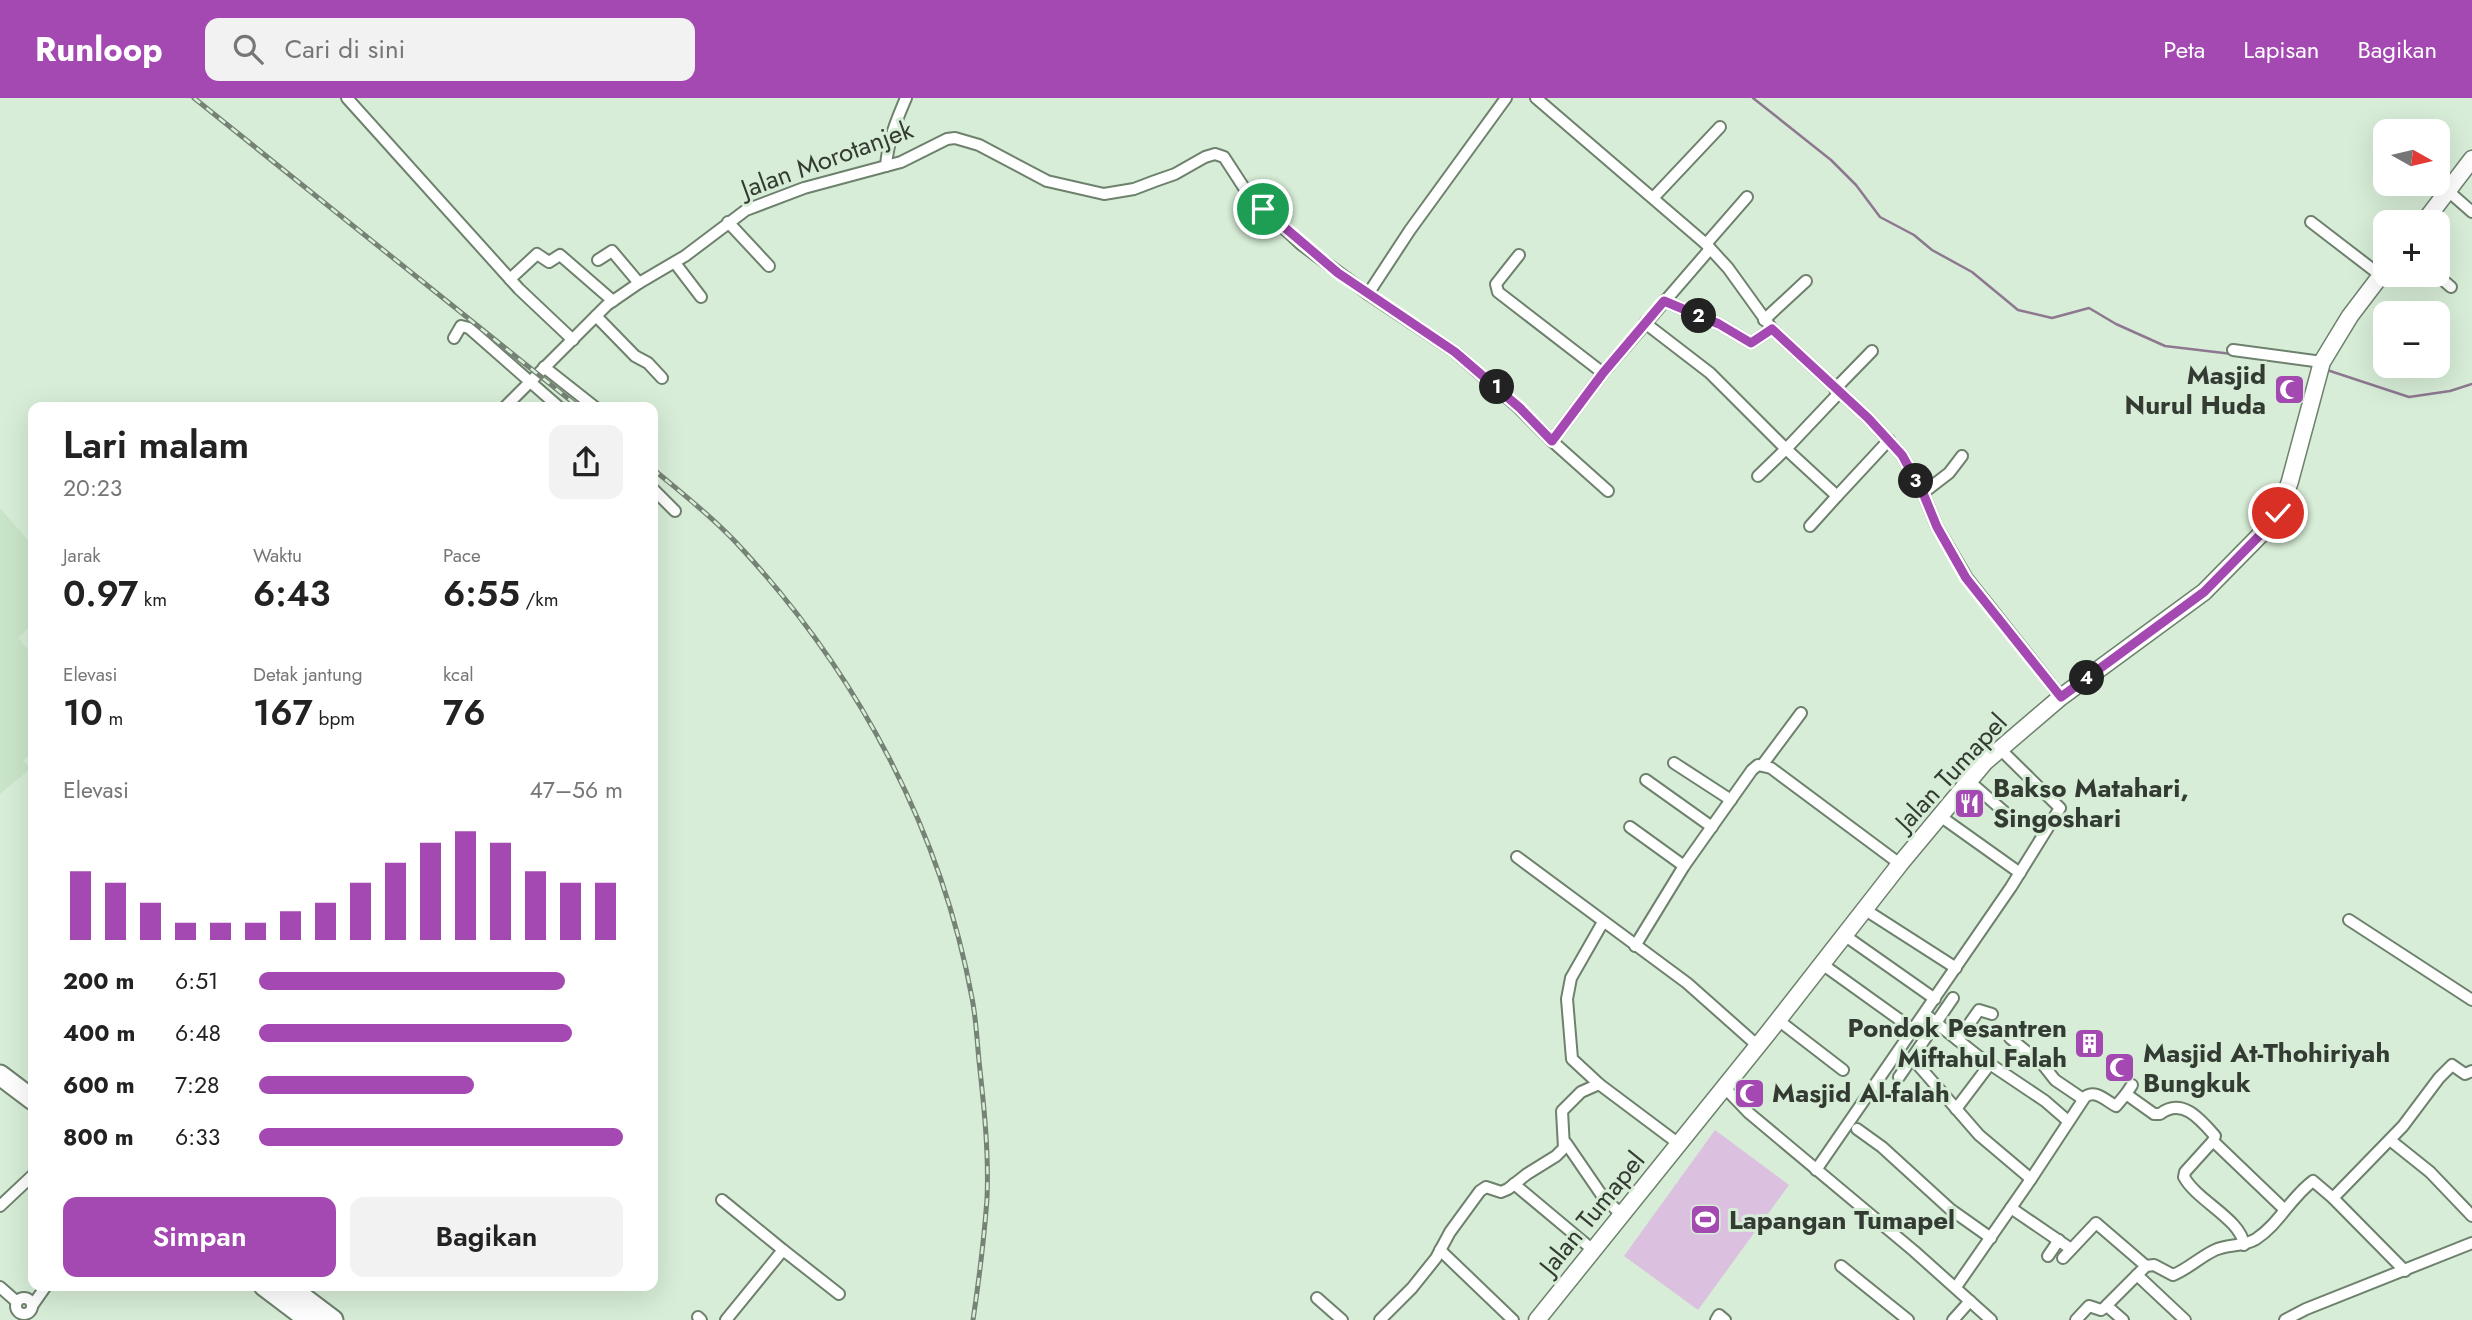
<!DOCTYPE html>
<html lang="id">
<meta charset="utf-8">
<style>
body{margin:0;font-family:Jost,sans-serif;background:#f2f2f2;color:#222;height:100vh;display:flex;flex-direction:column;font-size:26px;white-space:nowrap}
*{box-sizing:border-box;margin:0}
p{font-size:23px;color:#767676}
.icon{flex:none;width:38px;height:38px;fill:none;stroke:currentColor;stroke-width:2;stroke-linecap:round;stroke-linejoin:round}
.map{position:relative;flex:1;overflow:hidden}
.side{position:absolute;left:28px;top:304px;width:630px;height:889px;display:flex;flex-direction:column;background:#fff;border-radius:14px;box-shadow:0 7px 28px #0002}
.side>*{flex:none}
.needle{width:46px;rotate:98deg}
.buttons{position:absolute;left:2373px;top:21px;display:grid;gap:14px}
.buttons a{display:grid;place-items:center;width:77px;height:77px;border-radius:14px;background:#fff;box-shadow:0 7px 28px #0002;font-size:35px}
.pin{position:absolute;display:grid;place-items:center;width:60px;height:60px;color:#fff;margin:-30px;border:4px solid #fff;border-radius:50%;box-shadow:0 2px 7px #0007}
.km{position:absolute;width:35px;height:35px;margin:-18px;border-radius:50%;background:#222;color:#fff;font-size:19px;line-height:35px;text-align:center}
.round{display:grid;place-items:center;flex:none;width:74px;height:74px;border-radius:14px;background:#f2f2f2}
.overview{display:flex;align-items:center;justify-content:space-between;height:119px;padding:0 35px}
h1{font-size:38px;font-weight:600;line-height:52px}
.stats{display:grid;grid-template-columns:repeat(3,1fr);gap:10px;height:119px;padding:7px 35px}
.stats div{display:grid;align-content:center}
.stats b{font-size:35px;font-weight:600}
.stats small{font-size:19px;font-weight:400}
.stats p{font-size:19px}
.chart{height:196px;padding:14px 35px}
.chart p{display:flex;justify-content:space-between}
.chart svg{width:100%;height:126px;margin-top:7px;stroke:#a448b2;stroke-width:6}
.button{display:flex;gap:14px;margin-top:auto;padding:14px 35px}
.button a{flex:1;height:80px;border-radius:14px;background:#a448b2;color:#fff;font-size:28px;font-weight:600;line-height:80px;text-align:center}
.button a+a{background:#f2f2f2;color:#222}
ul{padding:0 35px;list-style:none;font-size:23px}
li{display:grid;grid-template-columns:112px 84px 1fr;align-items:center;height:52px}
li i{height:18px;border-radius:9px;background:#a448b2}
header{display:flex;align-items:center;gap:42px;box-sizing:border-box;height:98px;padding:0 35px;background:#a448b2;color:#fff}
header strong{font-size:33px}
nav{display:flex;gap:38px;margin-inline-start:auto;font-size:24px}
.search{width:490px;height:63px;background:#f2f2f2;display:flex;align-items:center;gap:18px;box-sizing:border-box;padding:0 24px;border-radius:14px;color:#767676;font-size:26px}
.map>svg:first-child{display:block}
.built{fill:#c9e5c9}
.green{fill:#dbc1df}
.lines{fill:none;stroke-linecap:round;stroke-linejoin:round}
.stream{stroke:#8d7890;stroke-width:2.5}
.street-casing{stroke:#6d816d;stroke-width:14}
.secondary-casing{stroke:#6d816d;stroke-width:19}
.highway-casing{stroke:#6d816d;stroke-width:23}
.street{stroke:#fff;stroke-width:10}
.secondary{stroke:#fff;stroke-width:16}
.highway{stroke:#fff;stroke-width:19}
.rail-casing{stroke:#758275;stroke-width:5}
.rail{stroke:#d7edd7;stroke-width:2.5;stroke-dasharray:8;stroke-linecap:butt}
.route-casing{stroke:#fff;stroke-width:14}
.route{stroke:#a448b2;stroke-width:9}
.labels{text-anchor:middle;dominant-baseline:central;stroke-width:6;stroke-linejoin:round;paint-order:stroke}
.street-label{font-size:26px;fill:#333b33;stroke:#d7edd7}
.poi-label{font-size:26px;font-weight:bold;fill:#333b33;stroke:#d7edd7;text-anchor:start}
</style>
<header>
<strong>Runloop</strong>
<div class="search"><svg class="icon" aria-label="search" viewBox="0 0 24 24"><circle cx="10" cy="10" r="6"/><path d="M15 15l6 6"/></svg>Cari di sini</div>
<nav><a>Peta</a><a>Lapisan</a><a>Bagikan</a></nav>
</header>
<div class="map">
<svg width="2472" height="1222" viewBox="0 0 2472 1222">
<rect width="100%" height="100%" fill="#d7edd7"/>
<polygon class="built" points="0,410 33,448 33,525 18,540 33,558 33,654 23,663 31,670 0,696"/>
<polygon class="green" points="1715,1032 1789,1087 1698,1212 1624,1158"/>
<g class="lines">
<g class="stream">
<polyline points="1753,0 1831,62 1856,87 1880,119 1914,137 1932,152 1972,174 2018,212 2052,220 2089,210 2116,226 2165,248 2232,256"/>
<polyline points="2327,272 2409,299 2450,293 2472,286"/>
</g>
<defs>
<g id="street">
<polyline points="347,0 519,191 573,242"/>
<polyline points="1536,0 1706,146 1728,170 1772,231 1868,320 1902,357 1923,395 1937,429 1967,480 2061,599"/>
<path d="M886,68C888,43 896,23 906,0"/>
<polyline points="2447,92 2472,114"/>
<polyline points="1654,99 1720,29"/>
<polyline points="728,124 769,168"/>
<polyline points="2311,124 2380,177"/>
<polyline points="1706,146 1747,99"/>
<polyline points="1519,157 1496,186 1498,194 1603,275"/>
<polyline points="598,162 612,153 639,185"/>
<polyline points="675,165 701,199"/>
<polyline points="2437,177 2451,189"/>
<polyline points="510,181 537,156 549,164 560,157 613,203"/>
<polyline points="1368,196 1410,132 1506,0"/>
<polyline points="1664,203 1719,226 1751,245 1772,231"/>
<polyline points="596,218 635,258 648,265 662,280"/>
<polyline points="1764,222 1806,183"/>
<polyline points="1645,225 1710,275 1786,351 1839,295"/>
<polyline points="454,240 461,228 469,230 560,310"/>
<polyline points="2233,252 2322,264"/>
<polyline points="544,269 596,310"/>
<polyline points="1835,291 1872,253"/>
<polyline points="504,310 607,207 639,185 685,158 746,112 804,90 901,64 947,41 955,40 979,47 1047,83 1104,96 1134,91 1155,83 1175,76 1205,59 1215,56 1224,59 1250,99 1302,147 1368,196 1455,254 1519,310 1552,343 1603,275 1710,151"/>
<polyline points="1552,343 1608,393"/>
<polyline points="1758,378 1786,351 1837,398 1810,428"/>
<polyline points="653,391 675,413"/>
<polyline points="1923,395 1949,375 1962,358"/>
<polyline points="1837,398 1889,342"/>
<polyline points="1674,665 1731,702"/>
<polyline points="1763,666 1801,615"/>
<polyline points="1646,682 1712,729"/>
<polyline points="1969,683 2017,725"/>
<polyline points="1940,718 2020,775"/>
<polyline points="1630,729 1684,768"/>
<polyline points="1517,759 1687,885 1758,948"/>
<polyline points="1864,811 1956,870"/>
<polyline points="2349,822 2472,902"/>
<polyline points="1603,824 1571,880 1567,901 1572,961 1599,986 1679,1046"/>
<polyline points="1844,837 1935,901"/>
<polyline points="1635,848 1684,768 1752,672 1758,667 1771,670 1900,766"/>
<polyline points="1822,866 1914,932"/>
<polyline points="1925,916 1978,958 2045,1003 2068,1023"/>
<polyline points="1778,922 1843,972"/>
<polyline points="2010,940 2044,968 2055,982 2083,1001"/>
<polyline points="1958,942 1979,912 1992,916"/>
<polyline points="1912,960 1979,1037 2031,1081"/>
<polyline points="1899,979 1953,900"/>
<path d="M2132,987L2126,996L2154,1016H2160C2182,999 2200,1021 2215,1038L2213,1043"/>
<polyline points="1724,989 1749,1015 1914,1153 1991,1222"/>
<polyline points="1956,1011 1990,966"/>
<polyline points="1857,1031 1882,1049 1950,1111 1991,1140"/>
<polyline points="2390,1042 2430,1074 2472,1118"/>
<polyline points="1566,1045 1603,1099 1622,1117"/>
<polyline points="1816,1072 2011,789 2060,710 1999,650"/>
<polyline points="1514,1086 1593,1152"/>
<polyline points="2333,1100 2403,1028 2439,980 2452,967 2465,976 2472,973"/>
<polyline points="722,1102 783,1152 726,1222"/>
<polyline points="0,1108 33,1077"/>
<polyline points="2011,1110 2071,1151"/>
<path d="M2244,1147C2241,1121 2197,1103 2184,1079L2185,1074L2213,1043L2284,1111"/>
<polyline points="783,1152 839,1196"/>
<polyline points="1440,1152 1513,1222"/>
<polyline points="2048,1158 2059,1142"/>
<polyline points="2063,1160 2096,1125 2146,1168"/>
<polyline points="1841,1168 1908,1222"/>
<polyline points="2137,1177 2185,1222"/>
<polyline points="0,1189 17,1204"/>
<path d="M1956,1189L2031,1081L2085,999C2096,991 2106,1003 2116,1008L2126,996"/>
<polyline points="1317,1200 1342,1222"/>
<circle cx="24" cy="1208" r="8"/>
<polyline points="32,1208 46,1188"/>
<polyline points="2107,1208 2123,1222"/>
<polyline points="698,1219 701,1222"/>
<polyline points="1380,1222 1412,1190 1436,1160 1450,1134 1480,1093 1486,1089 1501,1094 1508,1091 1527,1076 1556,1058 1564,1050 1562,1013 1581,994 1599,986"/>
<polyline points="1716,1222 1719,1217 1725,1222"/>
<polyline points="1953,1222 1970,1203"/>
<path d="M2076,1222L2089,1208L2101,1212L2104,1210L2146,1168L2154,1167L2173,1177C2188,1171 2200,1159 2215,1152C2228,1146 2243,1149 2256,1141C2279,1126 2291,1099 2313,1083L2333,1100L2405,1173"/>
<polyline points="2285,1222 2306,1211 2472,1145"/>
</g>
<g id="secondary">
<polyline points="2424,124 2472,61"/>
<polyline points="1537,1222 1768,935 1900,766 1985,664 2061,599 2204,494 2271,426 2282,407 2290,383 2322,264 2350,218 2385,172"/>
</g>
<g id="highway">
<polyline points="0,977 33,1002"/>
<polyline points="264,1188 309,1222"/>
<polyline points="288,1188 333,1222"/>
</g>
</defs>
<use href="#street" class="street-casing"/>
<use href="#secondary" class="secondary-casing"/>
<use href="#highway" class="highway-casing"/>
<use href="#street" class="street"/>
<use href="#secondary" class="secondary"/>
<use href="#highway" class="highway"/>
<defs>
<g id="rail">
<polyline points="194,0 580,310"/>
<path d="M653,371C684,397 716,422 743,452C858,577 941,732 972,900C976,920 977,942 979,963C984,1008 989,1055 987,1101C984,1141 979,1182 973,1222"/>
</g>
</defs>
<use href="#rail" class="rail-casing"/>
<use href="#rail" class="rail"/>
</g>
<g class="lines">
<defs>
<polyline id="route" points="1263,111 1338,175 1455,254 1520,310 1552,343 1603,275 1664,203 1719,226 1751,245 1772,231 1868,320 1902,357 1923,395 1937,429 1966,480 2061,599 2204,494 2263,434 2278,415"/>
</defs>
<use href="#route" class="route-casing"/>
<use href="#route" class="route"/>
</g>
<defs>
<symbol id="mosque-square" viewBox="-11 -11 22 22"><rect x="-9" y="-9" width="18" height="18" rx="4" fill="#a448b2" stroke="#d7edd7"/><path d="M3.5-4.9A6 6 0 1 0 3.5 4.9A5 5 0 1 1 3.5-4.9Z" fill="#fff"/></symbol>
<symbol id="restaurant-square" viewBox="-11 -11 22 22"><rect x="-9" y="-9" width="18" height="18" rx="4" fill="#a448b2" stroke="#d7edd7"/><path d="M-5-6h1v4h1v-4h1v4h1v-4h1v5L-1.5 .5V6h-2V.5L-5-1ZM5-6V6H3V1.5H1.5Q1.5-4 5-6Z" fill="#fff"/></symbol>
<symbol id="building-square" viewBox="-11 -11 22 22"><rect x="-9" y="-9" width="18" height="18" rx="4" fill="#a448b2" stroke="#d7edd7"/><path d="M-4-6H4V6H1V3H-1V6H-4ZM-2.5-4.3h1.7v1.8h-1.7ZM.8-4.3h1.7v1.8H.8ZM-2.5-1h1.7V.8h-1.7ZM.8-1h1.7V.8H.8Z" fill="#fff"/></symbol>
<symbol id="stadium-square" viewBox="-11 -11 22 22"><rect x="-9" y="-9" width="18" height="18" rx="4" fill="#a448b2" stroke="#d7edd7"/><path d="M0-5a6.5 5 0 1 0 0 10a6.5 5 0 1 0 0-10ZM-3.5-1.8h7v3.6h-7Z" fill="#fff"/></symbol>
</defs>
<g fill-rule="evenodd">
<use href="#mosque-square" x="2272" y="274" width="35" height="35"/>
<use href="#restaurant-square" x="1952" y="688" width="35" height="35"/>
<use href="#building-square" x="2072" y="928" width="35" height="35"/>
<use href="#mosque-square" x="2102" y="952" width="35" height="35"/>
<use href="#mosque-square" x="1732" y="978" width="35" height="35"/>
<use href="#stadium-square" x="1688" y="1104" width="35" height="35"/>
</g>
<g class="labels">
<g class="street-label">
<text transform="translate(827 61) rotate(-20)">Jalan Morotanjek</text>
<text transform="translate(1951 674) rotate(-47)">Jalan Tumapel</text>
<text transform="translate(1592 1115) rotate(-51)">Jalan Tumapel</text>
</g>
<g class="poi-label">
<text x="2266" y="277" text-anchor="end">Masjid<tspan x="2266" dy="30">Nurul Huda</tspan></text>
<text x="1993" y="690">Bakso Matahari,<tspan x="1993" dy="30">Singoshari</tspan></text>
<text x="2067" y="930" text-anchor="end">Pondok Pesantren<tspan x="2067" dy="30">Miftahul Falah</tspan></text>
<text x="2143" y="955">Masjid At-Thohiriyah<tspan x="2143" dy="30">Bungkuk</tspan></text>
<text x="1772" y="995">Masjid Al-falah</text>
<text x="1729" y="1122">Lapangan Tumapel</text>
</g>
</g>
</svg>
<div class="buttons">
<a><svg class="needle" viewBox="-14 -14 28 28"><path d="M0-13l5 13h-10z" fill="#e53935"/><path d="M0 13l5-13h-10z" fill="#767676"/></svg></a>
<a>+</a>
<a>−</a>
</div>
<div class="pin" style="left:1263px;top:111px;background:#1e9e55"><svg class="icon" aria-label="arrive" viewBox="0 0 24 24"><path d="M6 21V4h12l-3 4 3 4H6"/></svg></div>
<div class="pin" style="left:2278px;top:415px;background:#d93025"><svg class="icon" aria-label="check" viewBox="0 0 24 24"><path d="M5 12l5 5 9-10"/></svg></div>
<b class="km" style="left:1497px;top:289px">1</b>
<b class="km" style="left:1699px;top:218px">2</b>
<b class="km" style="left:1916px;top:383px">3</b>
<b class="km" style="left:2087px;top:580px">4</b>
<section class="side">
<div class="overview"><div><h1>Lari malam</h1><p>20:23</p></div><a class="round"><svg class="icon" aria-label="share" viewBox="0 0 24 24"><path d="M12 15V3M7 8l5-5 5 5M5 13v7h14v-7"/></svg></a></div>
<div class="stats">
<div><p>Jarak</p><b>0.97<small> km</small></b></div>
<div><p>Waktu</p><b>6:43</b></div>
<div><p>Pace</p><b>6:55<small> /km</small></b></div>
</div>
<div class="stats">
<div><p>Elevasi</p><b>10<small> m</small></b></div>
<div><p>Detak jantung</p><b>167<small> bpm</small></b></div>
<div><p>kcal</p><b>76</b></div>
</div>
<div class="chart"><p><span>Elevasi</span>47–56 m</p>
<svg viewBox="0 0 160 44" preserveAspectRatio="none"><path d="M5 44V20M15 44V24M25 44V31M35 44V38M45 44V38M55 44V38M65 44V34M75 44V31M85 44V24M95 44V17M105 44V10M115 44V6M125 44V10M135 44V20M145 44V24M155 44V24"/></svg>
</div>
<ul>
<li><b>200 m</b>6:51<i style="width:84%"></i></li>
<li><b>400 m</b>6:48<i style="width:86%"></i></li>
<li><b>600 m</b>7:28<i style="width:59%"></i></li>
<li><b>800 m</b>6:33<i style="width:100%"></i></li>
</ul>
<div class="button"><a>Simpan</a><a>Bagikan</a></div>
</section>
</div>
